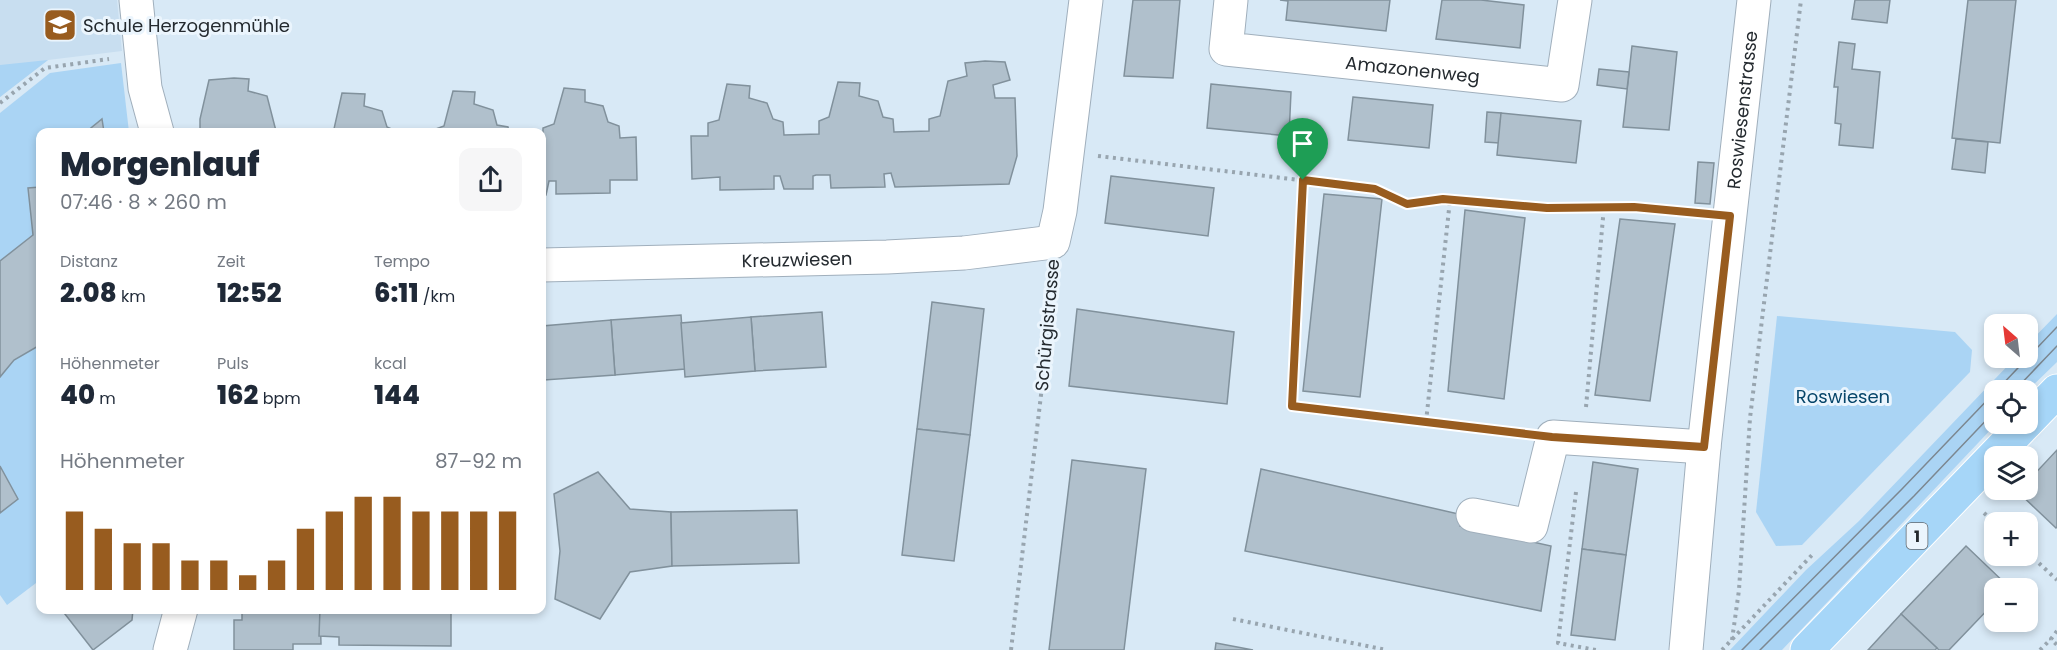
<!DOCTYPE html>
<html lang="de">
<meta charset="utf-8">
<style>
body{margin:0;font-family:Poppins,sans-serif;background:#f6f6f7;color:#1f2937;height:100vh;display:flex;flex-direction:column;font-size:22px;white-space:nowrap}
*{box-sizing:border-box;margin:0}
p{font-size:20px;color:#747a83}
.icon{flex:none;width:33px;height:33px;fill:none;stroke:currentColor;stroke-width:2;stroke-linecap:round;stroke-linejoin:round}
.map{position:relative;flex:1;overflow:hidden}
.side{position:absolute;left:36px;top:128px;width:510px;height:486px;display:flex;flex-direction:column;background:#fff;border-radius:12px;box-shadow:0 3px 9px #0003}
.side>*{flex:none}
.needle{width:39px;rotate:332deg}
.tools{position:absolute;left:1984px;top:314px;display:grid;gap:12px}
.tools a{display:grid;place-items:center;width:54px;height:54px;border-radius:12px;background:#fff;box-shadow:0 3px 9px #0003;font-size:30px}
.pin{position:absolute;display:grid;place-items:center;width:51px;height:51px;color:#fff;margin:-62px -26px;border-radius:50% 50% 50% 0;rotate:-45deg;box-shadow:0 0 6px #0007}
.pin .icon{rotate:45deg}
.round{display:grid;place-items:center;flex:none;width:63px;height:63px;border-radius:12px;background:#f6f6f7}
.headline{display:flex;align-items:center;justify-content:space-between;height:102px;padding:0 24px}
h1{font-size:33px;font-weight:800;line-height:45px}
.stats{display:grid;grid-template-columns:repeat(3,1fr);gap:9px;height:102px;padding:6px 24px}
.stats div{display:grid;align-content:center}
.stats b{font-size:26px;font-weight:800}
.stats small{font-size:16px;font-weight:400}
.stats p{font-size:16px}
.chart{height:168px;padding:12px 24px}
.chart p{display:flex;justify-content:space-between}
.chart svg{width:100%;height:108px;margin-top:6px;stroke:#985c1f;stroke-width:6}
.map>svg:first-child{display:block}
.built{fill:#c8def0}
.green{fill:#aad4f4}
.building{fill:#b0c0cc;stroke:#81919c;stroke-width:1.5}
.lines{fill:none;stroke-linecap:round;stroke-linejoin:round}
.minor-casing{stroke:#a0afbc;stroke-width:35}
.major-casing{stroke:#fff;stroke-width:35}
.path{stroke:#98a5af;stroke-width:4;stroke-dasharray:3 4.5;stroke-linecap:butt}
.minor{stroke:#fff;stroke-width:33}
.major{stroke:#a6d6f8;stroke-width:33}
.tram{stroke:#7c8790;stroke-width:1.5}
.route-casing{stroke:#fff;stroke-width:12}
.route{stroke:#985c1f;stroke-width:8}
.labels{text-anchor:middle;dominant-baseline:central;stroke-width:6;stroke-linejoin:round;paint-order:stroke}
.shield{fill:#ebf5fd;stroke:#60676d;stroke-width:1.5}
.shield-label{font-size:16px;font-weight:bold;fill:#242a2f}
.poi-label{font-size:18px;fill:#242a2f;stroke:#ebf5fd;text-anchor:start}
.street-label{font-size:18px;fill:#242a2f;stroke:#ebf5fd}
.park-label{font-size:18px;fill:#064569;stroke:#ebf5fd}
</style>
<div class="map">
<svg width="2057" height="650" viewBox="0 0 2057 650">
<rect width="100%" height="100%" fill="#d8e9f6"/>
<polygon class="built" points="0,0 117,0 122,51 48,60 0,97"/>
<g class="green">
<polygon points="48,60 0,97 0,65"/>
<polygon points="121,63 129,132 40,132 40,580 7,605 0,595 0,113 50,73"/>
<polygon points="2057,314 2057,362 2028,390 1995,390 1995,423 1997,423 1782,650 1730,650 1806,570 1859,521 2016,357 2028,357 2028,344"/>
<polygon points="1777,316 1955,332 1972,350 1970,372 1802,545 1776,546 1756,512"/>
</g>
<g class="building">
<polygon points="1133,0 1180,0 1173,78 1124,76"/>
<polygon points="1280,0 1390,0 1386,31 1286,20 1288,1"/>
<polygon points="1442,0 1481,0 1524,5 1520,48 1436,39"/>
<polygon points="1855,0 1890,0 1887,23 1852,19"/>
<polygon points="1968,0 2016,0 2000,143 1952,138"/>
<polygon points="1839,42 1855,44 1852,69 1880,72 1873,148 1839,145 1841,124 1835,123 1838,87 1834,87"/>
<polygon points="1632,46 1677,52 1669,130 1623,127"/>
<polygon points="985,61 1005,62 1010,80 993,85 995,98 1015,98 1017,156 1009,184 895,187 891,173 884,174 885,187 831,188 830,175 816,175 813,176 813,189 784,189 780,176 774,176 774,189 720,190 720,177 692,179 691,136 708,136 708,123 719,120 727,84 750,86 749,98 767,103 773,119 783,122 784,135 819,134 819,121 829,117 838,82 860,83 859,96 878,101 883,117 893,119 894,132 929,131 929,119 940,116 948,81 967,76 965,63"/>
<polygon points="1599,69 1629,72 1627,89 1597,85"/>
<polygon points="234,78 249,79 248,91 267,96 276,131 283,132 200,132 200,119 209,80"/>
<polygon points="1211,84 1291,92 1289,136 1207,128"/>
<polygon points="564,88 585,90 585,102 603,106 608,122 619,126 620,138 636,137 637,180 610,180 610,193 556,194 556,181 549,181 546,195 542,195 543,128 554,124"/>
<polygon points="453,91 475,92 474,104 493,110 497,125 508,127 509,132 433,132 433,130 444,126"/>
<polygon points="342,93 365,94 364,106 382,111 387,127 398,132 323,132 334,129"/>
<polygon points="1353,97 1433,105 1429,148 1348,140"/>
<polygon points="1487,112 1501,113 1499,143 1485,142"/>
<polygon points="1501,113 1581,121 1576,163 1497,155"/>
<polygon points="102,119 104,132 86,132"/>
<polygon points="1956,139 1988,142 1985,173 1952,169"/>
<polygon points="1698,162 1714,163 1710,204 1695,203"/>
<polygon points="1111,176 1214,188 1208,236 1105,223"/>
<polygon points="40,187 40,345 14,360 0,377 0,261 33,235 28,188"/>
<polygon points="1324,194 1382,199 1360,397 1303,391"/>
<polygon points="1465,210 1525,218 1504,399 1448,391"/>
<polygon points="1620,219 1675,224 1650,401 1595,395"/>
<polygon points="932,302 984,309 970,435 917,429"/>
<polygon points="1077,309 1234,332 1227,404 1069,386"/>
<polygon points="822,312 826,367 755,371 751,317"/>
<polygon points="681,315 685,369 615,375 611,320"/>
<polygon points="751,317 755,371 685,377 681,323"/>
<polygon points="611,320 615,375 544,380 542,326"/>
<polygon points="917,429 970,435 954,561 902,555"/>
<polygon points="2057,450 2057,527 2056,528 2018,492 2020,489 2028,489 2028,481"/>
<polygon points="1072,460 1146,469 1124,650 1049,650"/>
<polygon points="1593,462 1638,469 1626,555 1582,549"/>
<polygon points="0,466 18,499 0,513"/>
<polygon points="1261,469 1463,515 1460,526 1551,546 1541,611 1245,551"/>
<polygon points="598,472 630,509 671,512 672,566 630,572 600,619 555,599 560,551 554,494"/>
<polygon points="797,510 799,563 672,566 671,512"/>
<polygon points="1966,546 2009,587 1995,588 1995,602 1949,650 1939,650 1901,614"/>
<polygon points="1582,549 1626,555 1615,640 1571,635"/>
<polygon points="61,609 133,609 132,620 93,650"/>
<polygon points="242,609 320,609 321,644 293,644 293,650 234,650 234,620 242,620"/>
<polygon points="320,609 451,609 451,646 339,645 339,637 319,636"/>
<polygon points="1901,614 1937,648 1935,650 1868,650"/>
<polygon points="1216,643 1253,650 1215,650"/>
</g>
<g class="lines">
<defs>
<g id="minor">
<polyline points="136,0 145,88 157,132"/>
<path id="s1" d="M1231,0L1226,49L1562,85L1575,0"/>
<path id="s2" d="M542,265L887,257L964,253L1053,242L1060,211L1086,0"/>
<polyline points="1473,515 1531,526 1553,437 1704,447"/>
<polyline points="170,650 181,609"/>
<path id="s3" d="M1686,650L1704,447L1754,0"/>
</g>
<g id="major">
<polyline points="2028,421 2057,391"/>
<polyline points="1807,650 2026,423"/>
</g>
</defs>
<use href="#minor" class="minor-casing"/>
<use href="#major" class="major-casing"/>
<g class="path">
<polyline points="0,103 45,68 109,59"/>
<polyline points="1098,156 1375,189 1407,204 1443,199 1547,208 1634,207 1696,213"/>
<polyline points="1303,180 1292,406 1519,433"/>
<polyline points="1586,407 1604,207"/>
<polyline points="1426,422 1450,200"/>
<polyline points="1576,492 1558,643 1596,650"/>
<polyline points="1984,513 1995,523"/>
<polyline points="2028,553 2057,580"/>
<polyline points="1233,619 1387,650"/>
<polyline points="2057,631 2051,639 2057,645"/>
<polyline points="1732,640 1739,590 1750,418 1801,0"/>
<polyline points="1011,650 1055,276"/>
<polyline points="1722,650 1812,555"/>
<polyline points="2040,650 2051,639"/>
</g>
<use href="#minor" class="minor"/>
<use href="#major" class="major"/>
<g class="tram">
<polyline points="1997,390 2057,327"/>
<polyline points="2015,390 2057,346"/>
<polyline points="1742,650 1902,489 1995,392"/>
<polyline points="1760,650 1914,496 1995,411"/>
</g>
</g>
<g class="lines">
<defs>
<polygon id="route" points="1303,180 1375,189 1407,204 1443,199 1547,208 1634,207 1730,216 1704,447 1552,437 1292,406"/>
</defs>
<use href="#route" class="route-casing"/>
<use href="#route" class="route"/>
</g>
<defs>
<symbol id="school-square" viewBox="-11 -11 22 22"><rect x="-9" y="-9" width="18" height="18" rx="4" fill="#985c1f" stroke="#ebf5fd"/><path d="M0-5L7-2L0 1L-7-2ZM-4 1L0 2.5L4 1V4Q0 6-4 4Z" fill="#fff"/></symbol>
</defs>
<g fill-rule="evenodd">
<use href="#school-square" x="41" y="6" width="38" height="38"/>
</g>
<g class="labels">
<rect class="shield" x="1906.5" y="523" width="21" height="26" rx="4.5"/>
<g class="shield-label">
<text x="1917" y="536">1</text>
</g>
<g class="poi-label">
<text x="83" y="25">Schule Herzogenmühle</text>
</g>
<g class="street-label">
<text stroke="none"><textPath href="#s1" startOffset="237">Amazonenweg</textPath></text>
<text stroke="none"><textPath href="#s3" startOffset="543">Roswiesenstrasse</textPath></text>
<text stroke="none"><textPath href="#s2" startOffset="255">Kreuzwiesen</textPath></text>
<text transform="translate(1047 325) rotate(-85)">Schürgistrasse</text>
</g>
<g class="park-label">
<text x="1843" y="396">Roswiesen</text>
</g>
</g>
</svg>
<div class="tools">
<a><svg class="needle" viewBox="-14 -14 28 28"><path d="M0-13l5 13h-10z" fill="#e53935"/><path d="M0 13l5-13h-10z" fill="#747a83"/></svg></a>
<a><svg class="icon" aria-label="locate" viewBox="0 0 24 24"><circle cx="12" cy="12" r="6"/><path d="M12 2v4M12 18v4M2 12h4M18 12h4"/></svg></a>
<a><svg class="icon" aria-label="layers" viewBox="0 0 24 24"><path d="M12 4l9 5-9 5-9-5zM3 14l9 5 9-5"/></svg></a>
<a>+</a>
<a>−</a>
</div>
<div class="pin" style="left:1303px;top:180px;background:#1e9e55"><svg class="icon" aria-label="arrive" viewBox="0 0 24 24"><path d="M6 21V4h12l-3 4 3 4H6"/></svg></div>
<section class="side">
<div class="headline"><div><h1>Morgenlauf</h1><p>07:46 · 8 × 260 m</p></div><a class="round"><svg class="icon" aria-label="share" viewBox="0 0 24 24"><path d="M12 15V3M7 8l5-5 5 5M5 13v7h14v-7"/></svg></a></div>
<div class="stats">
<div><p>Distanz</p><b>2.08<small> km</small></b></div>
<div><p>Zeit</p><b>12:52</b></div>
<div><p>Tempo</p><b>6:11<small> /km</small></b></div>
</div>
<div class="stats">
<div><p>Höhenmeter</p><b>40<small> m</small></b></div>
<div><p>Puls</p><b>162<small> bpm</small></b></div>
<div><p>kcal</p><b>144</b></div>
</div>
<div class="chart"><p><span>Höhenmeter</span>87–92 m</p>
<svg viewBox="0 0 160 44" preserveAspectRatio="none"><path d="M5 44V12M15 44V19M25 44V25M35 44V25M45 44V32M55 44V32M65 44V38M75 44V32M85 44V19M95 44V12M105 44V6M115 44V6M125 44V12M135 44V12M145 44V12M155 44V12"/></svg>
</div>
</section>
</div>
